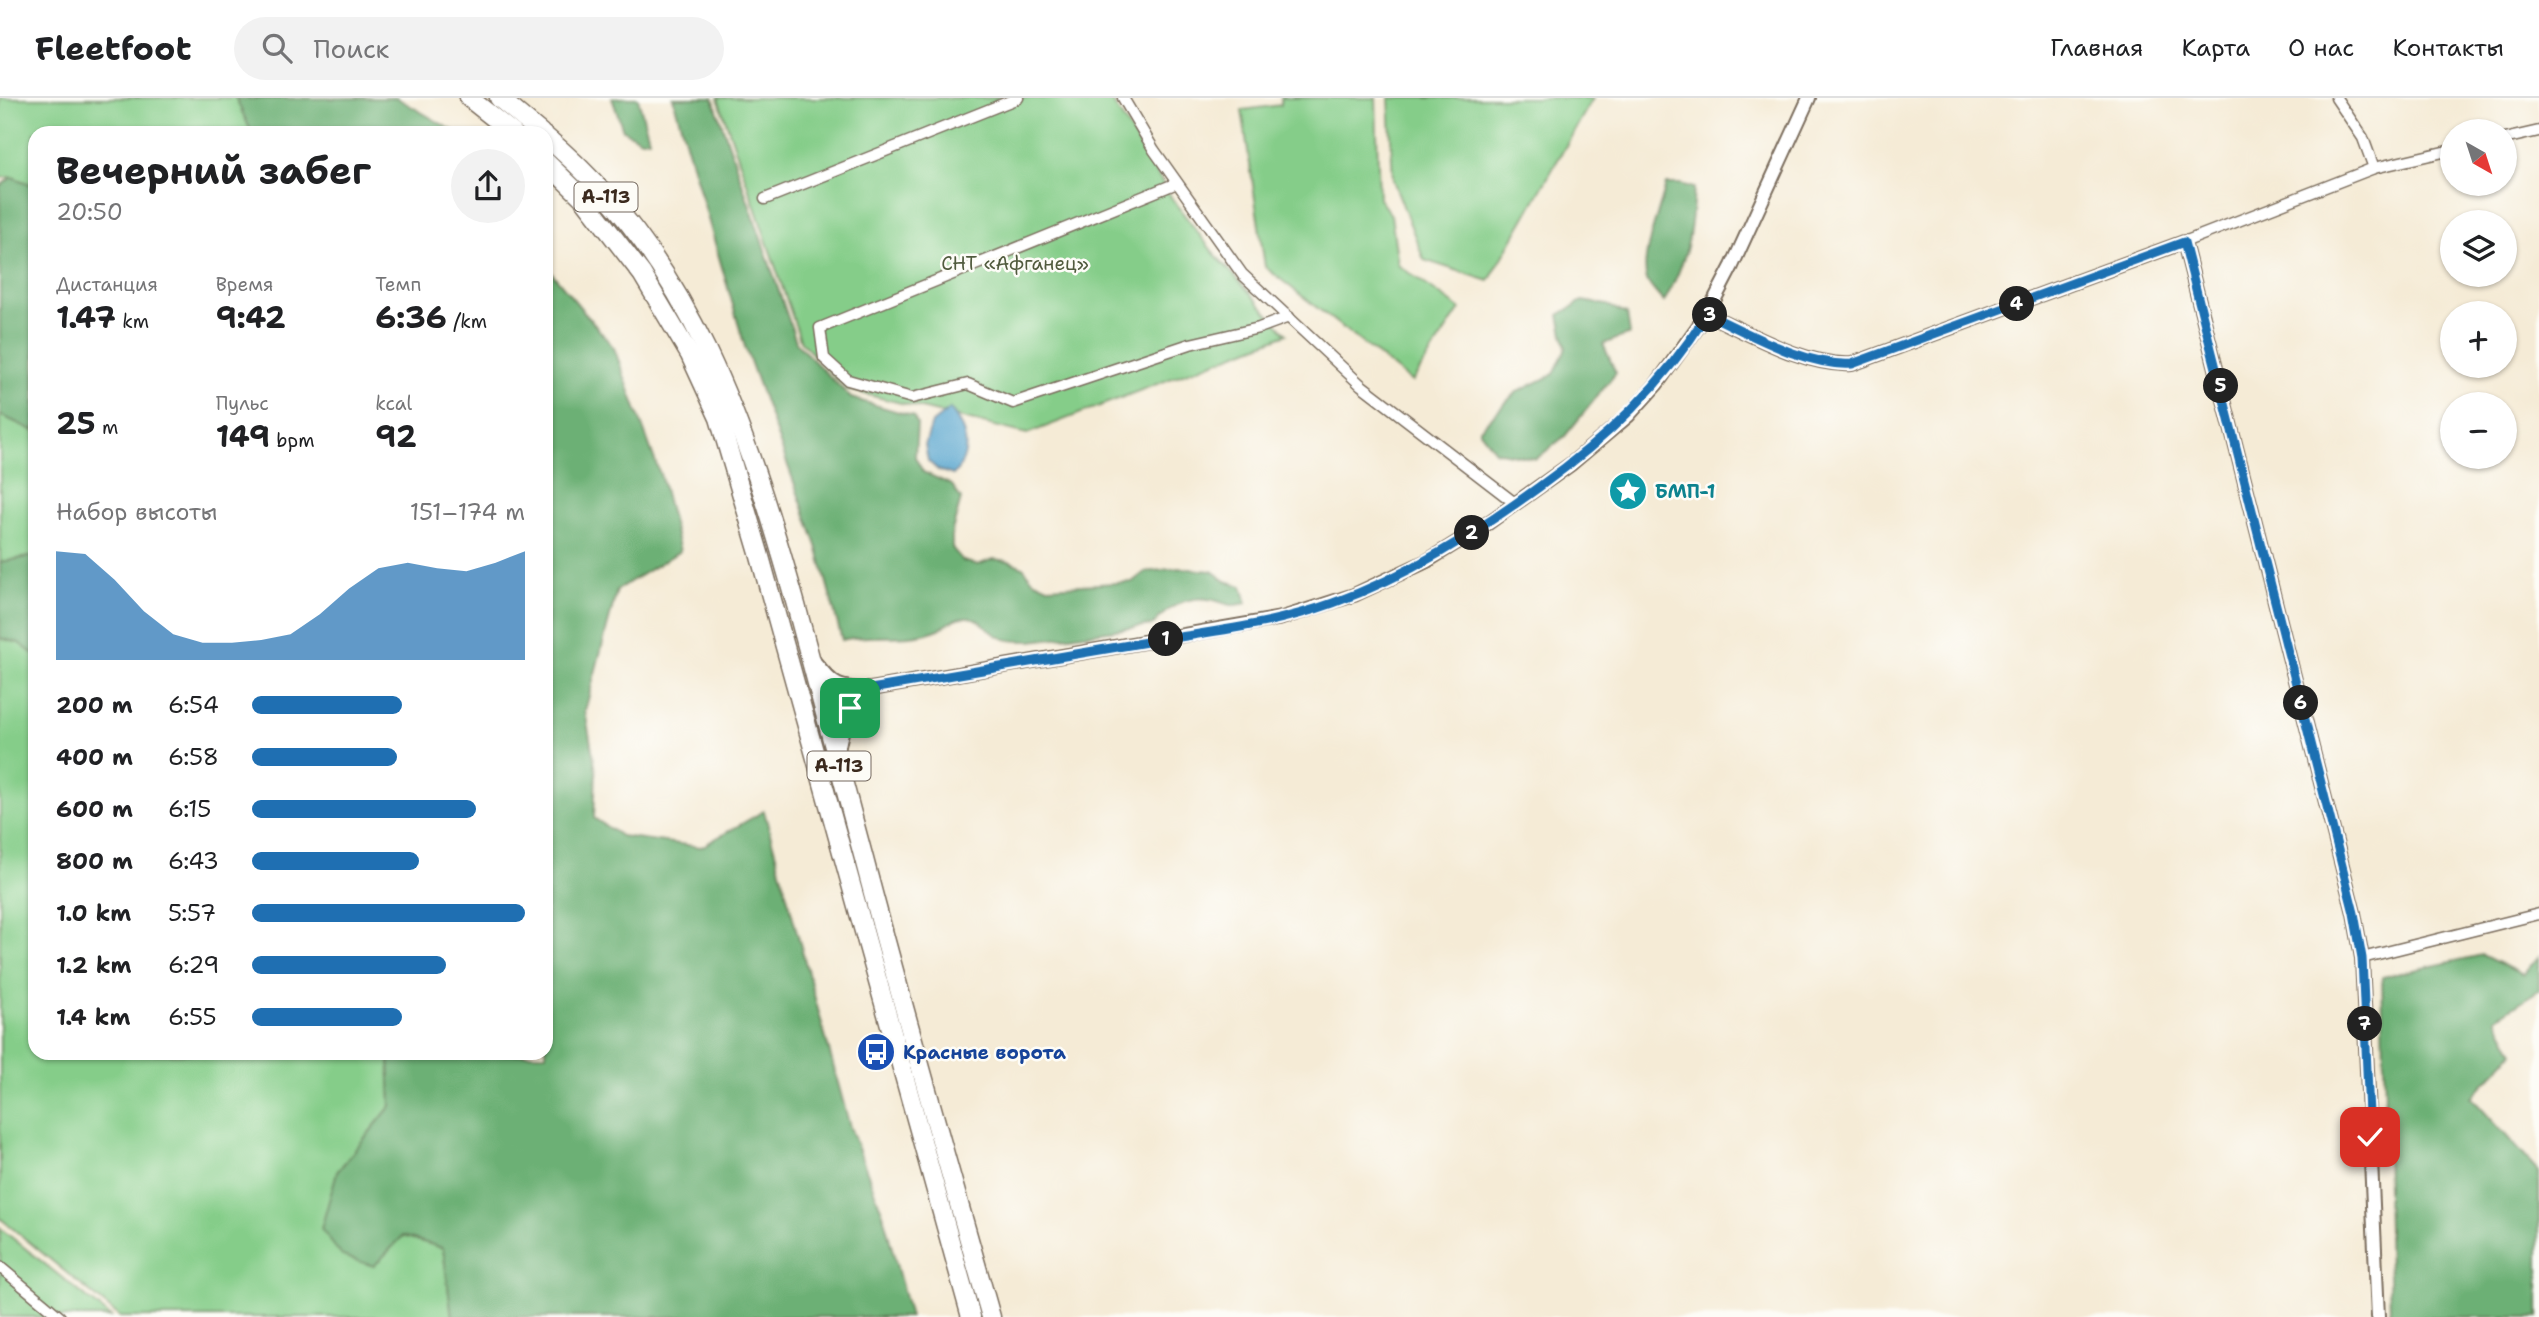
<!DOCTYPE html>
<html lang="ru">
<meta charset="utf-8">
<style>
body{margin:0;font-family:"Shantell Sans",sans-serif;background:#f2f2f2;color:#202124;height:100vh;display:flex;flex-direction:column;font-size:26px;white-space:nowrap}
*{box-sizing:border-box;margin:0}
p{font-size:23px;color:#757577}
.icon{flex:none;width:38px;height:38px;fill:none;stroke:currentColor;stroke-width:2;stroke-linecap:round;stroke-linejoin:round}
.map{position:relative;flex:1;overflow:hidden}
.drawer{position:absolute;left:28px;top:28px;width:525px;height:934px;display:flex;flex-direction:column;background:#fff;border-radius:21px;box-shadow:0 2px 5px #0004}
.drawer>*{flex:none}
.needle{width:46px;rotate:141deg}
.tools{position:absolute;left:2440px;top:21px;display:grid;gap:14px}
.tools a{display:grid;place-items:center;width:77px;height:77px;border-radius:50%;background:#fff;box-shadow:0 2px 5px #0004;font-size:35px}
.pin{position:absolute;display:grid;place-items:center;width:60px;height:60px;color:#fff;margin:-30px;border-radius:14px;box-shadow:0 4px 10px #0006}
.km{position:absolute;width:35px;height:35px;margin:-18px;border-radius:50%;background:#222;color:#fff;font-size:19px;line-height:35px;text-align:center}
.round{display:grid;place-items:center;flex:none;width:74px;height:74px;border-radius:37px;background:#f2f2f2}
.head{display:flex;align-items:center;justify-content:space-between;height:119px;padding:0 28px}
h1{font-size:38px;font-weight:700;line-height:52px}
.metrics{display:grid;grid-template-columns:repeat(3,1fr);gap:10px;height:119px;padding:7px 28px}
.metrics div{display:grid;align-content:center}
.metrics b{font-size:30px;font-weight:700}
.metrics small{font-size:19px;font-weight:400}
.metrics p{font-size:19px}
.chart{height:196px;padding:14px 28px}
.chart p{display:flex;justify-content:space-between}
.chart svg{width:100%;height:126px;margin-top:7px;fill:#1f6fb2;opacity:.7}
ul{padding:0 28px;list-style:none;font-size:23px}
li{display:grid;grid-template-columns:112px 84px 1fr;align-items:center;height:52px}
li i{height:18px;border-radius:9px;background:#1f6fb2}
header{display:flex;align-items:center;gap:42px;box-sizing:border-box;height:98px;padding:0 35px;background:#fff;border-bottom:2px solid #e0e0e0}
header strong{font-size:33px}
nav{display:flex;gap:38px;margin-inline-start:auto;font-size:24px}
.search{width:490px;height:63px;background:#f2f2f2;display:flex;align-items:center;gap:18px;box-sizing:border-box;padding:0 24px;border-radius:38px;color:#757577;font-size:26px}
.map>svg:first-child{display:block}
.green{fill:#85cd89;stroke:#607c54;stroke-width:2}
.forest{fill:#6cb075;stroke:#546d4a;stroke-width:2}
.water{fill:#53a3cd;stroke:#476676;stroke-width:2}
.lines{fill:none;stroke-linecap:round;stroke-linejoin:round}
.street-casing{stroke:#7c6e5e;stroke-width:13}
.secondary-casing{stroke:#7c6e5e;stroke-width:16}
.highway-casing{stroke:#7c6e5e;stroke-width:21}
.street{stroke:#fff;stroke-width:10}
.secondary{stroke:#fff;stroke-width:12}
.highway{stroke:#fff;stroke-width:18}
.route-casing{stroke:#fff;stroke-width:14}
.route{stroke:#1f6fb2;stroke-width:9}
.labels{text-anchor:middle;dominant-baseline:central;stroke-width:5;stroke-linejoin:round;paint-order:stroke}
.shield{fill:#fdfcf7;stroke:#75695f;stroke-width:2}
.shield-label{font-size:18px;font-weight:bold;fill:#3b2a1e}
.park-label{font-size:19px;fill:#515b3e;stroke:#fdfcf7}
.culture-label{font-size:19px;font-weight:bold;fill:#0d838f;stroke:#fdfcf7;text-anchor:start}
.transit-label{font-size:19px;font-weight:bold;fill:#164399;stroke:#fdfcf7;text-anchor:start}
</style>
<header>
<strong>Fleetfoot</strong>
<div class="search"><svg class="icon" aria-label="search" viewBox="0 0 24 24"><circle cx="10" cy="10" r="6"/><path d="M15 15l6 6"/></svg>Поиск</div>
<nav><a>Главная</a><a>Карта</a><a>О нас</a><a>Контакты</a></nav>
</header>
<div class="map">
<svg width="2539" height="1219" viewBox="0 0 2539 1219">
<rect width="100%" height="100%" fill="#fdfcf7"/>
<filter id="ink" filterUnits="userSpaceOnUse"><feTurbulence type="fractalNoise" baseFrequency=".0143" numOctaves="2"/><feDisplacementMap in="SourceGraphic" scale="14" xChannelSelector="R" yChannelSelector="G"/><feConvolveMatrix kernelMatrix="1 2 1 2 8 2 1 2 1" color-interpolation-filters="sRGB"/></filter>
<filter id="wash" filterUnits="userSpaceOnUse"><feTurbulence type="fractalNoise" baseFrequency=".00686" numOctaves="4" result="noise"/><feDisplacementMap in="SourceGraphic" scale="28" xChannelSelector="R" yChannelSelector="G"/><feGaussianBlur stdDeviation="1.57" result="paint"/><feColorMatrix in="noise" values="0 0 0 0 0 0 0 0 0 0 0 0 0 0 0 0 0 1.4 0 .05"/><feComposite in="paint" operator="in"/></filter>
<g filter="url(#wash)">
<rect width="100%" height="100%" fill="#f5ebd6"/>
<g class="green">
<polygon points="0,0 236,0 252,35 35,35 35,88 12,79 0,80"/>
<polygon points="718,0 1110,0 1173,102 1213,154 1287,236 1027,336 848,292 801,244"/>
<polygon points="1281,0 1376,0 1379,101 1391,117 1398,167 1460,211 1412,284 1265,169 1242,12 1281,7"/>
<polygon points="1389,0 1593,0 1489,183 1424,162 1393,82"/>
<polygon points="0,317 35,333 35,458 0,464"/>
<polygon points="0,540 19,545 35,557 35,956 389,956 391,1008 337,1074 403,1138 443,1150 452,1219 120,1219 0,1120"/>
<polygon points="0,1130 111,1219 0,1219"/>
</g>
<g class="forest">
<polygon points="397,0 457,35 252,35 236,1"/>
<polygon points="612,0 638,0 649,41 641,42 623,32"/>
<path d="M673,0H713L797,246L851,300L913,318L917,326L915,359L923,374L952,387L961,401L952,433V450L963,463L978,467L993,461L1009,463L1023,469L1033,482L1048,489L1132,484L1145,474L1179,470L1212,473L1226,483L1242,488L1247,505C1228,509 1231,507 1214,502C1188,496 1169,508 1153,527L1032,543C1022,543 1009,544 1000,539C989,534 982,520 968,519C954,518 951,526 939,531C909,544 873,535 842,542L817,448L745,249Z"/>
<polygon points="12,79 35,88 35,333 0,317 0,88"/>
<path d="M1666,86H1680L1694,90C1691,139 1688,161 1664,204C1659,198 1649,189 1647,182C1639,158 1661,111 1666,86Z"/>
<polygon points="546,168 614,250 661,379 680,453 617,492 585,613 596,673 594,720 621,738 701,749 764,713 850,1029 883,1116 910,1219 452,1219 443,1150 403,1138 374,1168 342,1158 321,1131 337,1074 391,1008 389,956 546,956"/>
<polygon points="1582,203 1607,207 1627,216 1630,236 1603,246 1616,275 1565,338 1536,361 1495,353 1479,332 1515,295 1554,276 1566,250 1559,217"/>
<polygon points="35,458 35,557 19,545 0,540 0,464"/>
<polygon points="2482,857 2523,877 2539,858 2539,892 2496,920 2514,954 2471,999 2539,1074 2539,1219 2390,1219 2382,879"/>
</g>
<path class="water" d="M950,311C967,331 973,356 953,377L938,372L928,363L925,347L932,325Z"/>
</g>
<g filter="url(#ink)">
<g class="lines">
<defs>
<g id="street">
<polyline points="1123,0 1154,52 1242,176 1361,287 1516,406"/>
<polyline points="2336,0 2363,40 2374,70"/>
<polyline points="2504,41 2539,33"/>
<polyline points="1177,85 820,230 824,260 848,282 912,300 968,286 1013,305 1190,246 1259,230 1289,219"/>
<polyline points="765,101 1018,0"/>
<polyline points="2184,144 2374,70 2452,52"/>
<polyline points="2362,860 2539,816"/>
<polyline points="0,1169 60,1219"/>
</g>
<g id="secondary">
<path d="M1707,216C1749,235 1806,269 1852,266L2184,144L2354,815L2362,860L2378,1219"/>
<path d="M813,562C835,588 836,591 871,591L1282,520L1354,497L1427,463L1488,425L1571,366L1628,318L1656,287L1707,216L1732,168L1809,0"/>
<path d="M838,653C843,627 847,606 871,591"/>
</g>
<g id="highway">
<polyline points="469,0 513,35"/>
<polyline points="499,0 541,35"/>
<path d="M546,39C691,160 747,332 796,507C819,591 841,676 864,761C904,914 948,1067 991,1219"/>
<polyline points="546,64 584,101 642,176 690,257 719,320 759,455 971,1219"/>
</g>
</defs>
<use href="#street" class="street-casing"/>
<use href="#secondary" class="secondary-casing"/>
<use href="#highway" class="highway-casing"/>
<use href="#street" class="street"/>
<use href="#secondary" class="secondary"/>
<use href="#highway" class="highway"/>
</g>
</g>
<g class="lines" filter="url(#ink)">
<defs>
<path id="route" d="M850,610L871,591C963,576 1055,560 1147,544C1209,534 1273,527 1333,505C1408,478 1474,436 1539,389C1606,341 1663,287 1707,216C1749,235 1806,269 1852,266L2184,144L2354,815L2362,860L2370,1039"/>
</defs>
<use href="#route" class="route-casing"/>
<use href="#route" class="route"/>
</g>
<defs>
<symbol id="sight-disc" viewBox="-11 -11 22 22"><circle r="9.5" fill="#0f9aa8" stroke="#fdfcf7"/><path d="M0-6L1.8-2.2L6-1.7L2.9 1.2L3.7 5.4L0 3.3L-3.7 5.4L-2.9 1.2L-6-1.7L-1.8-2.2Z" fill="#fff"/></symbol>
<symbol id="bus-disc" viewBox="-11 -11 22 22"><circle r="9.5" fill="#1a4fb4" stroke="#fdfcf7"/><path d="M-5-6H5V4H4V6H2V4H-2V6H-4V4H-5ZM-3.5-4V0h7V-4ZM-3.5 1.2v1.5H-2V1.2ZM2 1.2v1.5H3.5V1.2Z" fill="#fff"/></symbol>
</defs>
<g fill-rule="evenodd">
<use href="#sight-disc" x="1606" y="371" width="44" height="44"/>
<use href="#bus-disc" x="854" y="932" width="44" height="44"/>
</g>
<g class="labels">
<g class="shield">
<rect x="574.5" y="84.5" width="63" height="29" rx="5"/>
<rect x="807.5" y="653.5" width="63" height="29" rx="5"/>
</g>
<g class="shield-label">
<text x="606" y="99">А-113</text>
<text x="839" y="668">А-113</text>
</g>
<g class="park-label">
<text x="1015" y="165">СНТ «Афганец»</text>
</g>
<g class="culture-label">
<text x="1655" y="393">БМП-1</text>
</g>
<g class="transit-label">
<text x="903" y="954">Красные ворота</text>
</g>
</g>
</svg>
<div class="tools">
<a><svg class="needle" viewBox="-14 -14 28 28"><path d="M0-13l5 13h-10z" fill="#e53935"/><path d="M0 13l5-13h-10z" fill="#757577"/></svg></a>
<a><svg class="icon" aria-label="layers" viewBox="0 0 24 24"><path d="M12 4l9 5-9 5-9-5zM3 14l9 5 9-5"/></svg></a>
<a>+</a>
<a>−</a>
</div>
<div class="pin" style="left:850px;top:610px;background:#1e9e55"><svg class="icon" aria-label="arrive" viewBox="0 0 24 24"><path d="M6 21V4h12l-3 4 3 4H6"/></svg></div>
<div class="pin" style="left:2370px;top:1039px;background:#d93025"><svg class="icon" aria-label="check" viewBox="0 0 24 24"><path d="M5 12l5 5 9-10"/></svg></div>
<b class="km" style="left:1166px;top:541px">1</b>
<b class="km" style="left:1472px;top:435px">2</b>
<b class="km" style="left:1710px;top:217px">3</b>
<b class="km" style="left:2017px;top:206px">4</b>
<b class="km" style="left:2221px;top:288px">5</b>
<b class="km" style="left:2301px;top:605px">6</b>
<b class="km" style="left:2365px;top:926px">7</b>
<section class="drawer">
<div class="head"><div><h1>Вечерний забег</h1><p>20:50</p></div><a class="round"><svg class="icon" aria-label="share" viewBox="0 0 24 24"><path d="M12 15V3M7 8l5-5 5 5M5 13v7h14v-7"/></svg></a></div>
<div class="metrics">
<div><p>Дистанция</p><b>1.47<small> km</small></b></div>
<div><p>Время</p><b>9:42</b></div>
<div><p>Темп</p><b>6:36<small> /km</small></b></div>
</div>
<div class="metrics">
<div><b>25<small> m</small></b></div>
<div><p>Пульс</p><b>149<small> bpm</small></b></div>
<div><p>kcal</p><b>92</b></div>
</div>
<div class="chart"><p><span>Набор высоты</span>151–174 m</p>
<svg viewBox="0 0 160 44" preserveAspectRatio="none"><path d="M0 44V6L10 7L20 16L30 27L40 35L50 38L60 38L70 37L80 35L90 28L100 19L110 12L120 10L130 12L140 13L150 10L160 6V44z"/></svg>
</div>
<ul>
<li><b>200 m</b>6:54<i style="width:55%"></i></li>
<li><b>400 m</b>6:58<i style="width:53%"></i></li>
<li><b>600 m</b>6:15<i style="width:82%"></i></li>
<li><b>800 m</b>6:43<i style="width:61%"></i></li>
<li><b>1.0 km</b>5:57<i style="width:100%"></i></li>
<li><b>1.2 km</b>6:29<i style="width:71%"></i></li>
<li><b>1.4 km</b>6:55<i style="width:55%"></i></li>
</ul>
</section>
</div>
